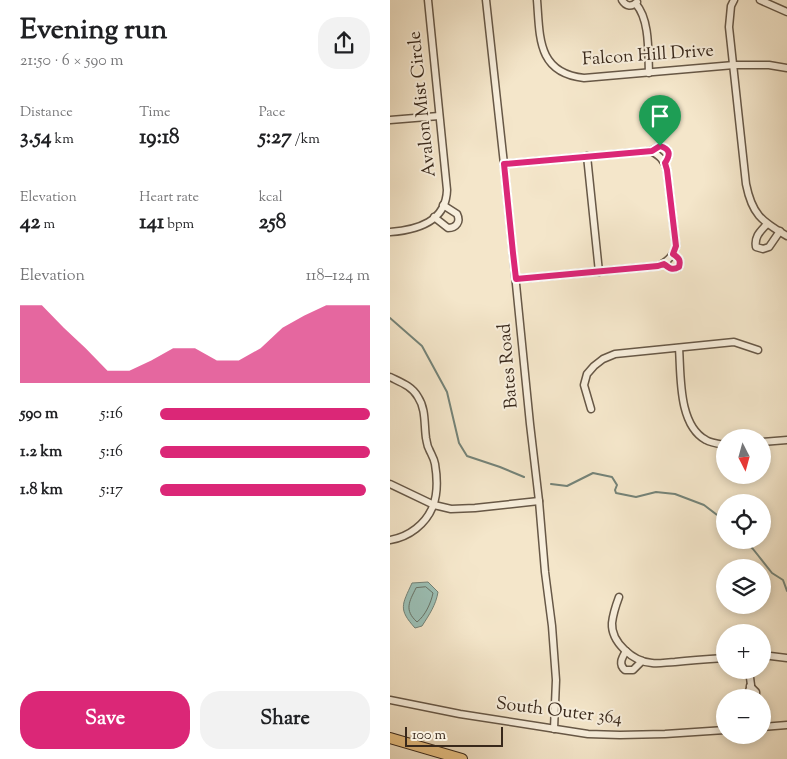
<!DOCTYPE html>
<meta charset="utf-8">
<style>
body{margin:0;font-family:"Sorts Mill Goudy",serif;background:#f2f2f2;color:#202124;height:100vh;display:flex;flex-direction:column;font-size:19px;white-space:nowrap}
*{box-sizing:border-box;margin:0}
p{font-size:16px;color:#757577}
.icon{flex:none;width:28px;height:28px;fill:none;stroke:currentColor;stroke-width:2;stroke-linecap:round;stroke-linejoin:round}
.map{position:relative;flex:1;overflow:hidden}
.side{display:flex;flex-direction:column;background:#fff;width:390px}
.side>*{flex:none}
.needle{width:32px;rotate:174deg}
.tools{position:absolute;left:326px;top:429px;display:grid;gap:10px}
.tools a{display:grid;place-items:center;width:55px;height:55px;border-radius:50%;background:#fff;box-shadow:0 2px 8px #0003;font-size:25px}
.scale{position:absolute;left:15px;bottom:12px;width:98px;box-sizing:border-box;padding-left:5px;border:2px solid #38281b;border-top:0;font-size:14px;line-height:18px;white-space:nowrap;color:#38281b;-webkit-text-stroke:4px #f8efdd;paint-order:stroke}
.pin{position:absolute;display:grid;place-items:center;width:42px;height:42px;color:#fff;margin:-51px -21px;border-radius:50% 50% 50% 0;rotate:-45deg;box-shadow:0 0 5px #0007}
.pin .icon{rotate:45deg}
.round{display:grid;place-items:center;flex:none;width:52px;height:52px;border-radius:20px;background:#f2f2f2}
.overview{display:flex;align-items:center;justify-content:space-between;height:85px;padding:0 20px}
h1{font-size:28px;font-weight:700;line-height:38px}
.metrics{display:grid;grid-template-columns:repeat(3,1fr);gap:8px;height:85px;padding:5px 20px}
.metrics div{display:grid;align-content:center}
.metrics b{font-size:21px;font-weight:700}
.metrics small{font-size:14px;font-weight:400}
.metrics p{font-size:14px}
.chart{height:140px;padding:10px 20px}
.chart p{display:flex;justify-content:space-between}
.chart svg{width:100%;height:90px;margin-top:5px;fill:#db2777;opacity:.7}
.button{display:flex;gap:10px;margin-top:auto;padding:10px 20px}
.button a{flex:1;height:58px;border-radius:20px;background:#db2777;color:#fff;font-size:20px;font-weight:700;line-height:58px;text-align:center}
.button a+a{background:#f2f2f2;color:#202124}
ul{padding:0 20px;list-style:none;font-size:16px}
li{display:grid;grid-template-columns:80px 60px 1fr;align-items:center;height:38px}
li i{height:12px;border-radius:6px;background:#db2777}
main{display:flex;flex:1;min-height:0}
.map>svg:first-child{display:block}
.water{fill:#9cc0b6;stroke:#748378}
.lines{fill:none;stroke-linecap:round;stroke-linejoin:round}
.shore{stroke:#6a7468;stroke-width:1}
.stream{stroke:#748378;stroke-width:2}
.minor-casing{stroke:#675847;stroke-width:9}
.highway-casing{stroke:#38281b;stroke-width:12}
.minor{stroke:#f8efdd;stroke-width:6}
.highway{stroke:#eac385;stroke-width:10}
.route-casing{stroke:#fff;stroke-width:10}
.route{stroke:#db2777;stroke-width:6}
.labels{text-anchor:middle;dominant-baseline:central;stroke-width:4;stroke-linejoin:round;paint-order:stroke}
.street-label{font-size:18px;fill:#38281b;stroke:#f8efdd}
</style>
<main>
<section class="side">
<div class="overview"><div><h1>Evening run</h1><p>21:50 · 6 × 590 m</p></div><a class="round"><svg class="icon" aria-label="share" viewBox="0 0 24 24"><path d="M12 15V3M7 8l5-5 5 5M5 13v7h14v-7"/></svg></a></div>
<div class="metrics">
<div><p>Distance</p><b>3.54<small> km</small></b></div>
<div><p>Time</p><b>19:18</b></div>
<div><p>Pace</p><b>5:27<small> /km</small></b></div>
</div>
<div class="metrics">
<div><p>Elevation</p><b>42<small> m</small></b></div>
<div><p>Heart rate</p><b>141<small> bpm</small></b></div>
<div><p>kcal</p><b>258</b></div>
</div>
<div class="chart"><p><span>Elevation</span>118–124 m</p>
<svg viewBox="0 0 160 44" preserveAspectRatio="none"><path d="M0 44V6L10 6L20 17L30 27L40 38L50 38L60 33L70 27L80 27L90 33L100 33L110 27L120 17L130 11L140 6L150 6L160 6V44z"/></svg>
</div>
<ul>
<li><b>590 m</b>5:16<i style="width:100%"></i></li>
<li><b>1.2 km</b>5:16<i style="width:100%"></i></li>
<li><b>1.8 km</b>5:17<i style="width:98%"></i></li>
</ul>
<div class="button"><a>Save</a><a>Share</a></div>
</section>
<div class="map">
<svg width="397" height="759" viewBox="0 0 397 759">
<rect width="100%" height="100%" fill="#f4e6ca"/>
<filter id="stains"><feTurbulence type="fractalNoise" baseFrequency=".004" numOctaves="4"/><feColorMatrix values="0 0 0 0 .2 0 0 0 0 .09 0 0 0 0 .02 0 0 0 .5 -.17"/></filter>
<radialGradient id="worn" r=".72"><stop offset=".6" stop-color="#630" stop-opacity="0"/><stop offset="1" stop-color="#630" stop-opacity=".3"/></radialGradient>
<path class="water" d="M38,582L48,592C46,605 39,615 32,626L25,628C8,609 12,605 22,583Z"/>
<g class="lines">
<path class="shore" d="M36,587L43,593C41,603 35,616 27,622C14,610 19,602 26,588Z"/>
<g class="stream">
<polyline points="0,318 32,346 57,392 69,443 77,456 110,467 134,477"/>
<polyline points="161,484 177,486 203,473 222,477 227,485 225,490 226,493 246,497 266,492 285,494 314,505 335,521"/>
<polyline points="354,540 363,549 382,573 393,580 397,591"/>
</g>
<defs>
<g id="minor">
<polyline points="96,0 114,164 140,424 149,501 155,572 162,626 166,680 164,729"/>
<path d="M147,0C150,37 147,73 194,78L344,65H379L397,68"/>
<path d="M232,0C236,7 242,7 247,2"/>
<path d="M344,0L341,6L339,27L356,184C362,214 371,221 397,236"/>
<polyline points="370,0 397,12"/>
<path d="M246,4C260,20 258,52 259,73"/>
<polyline points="0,120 49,116"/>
<path d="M261,151L270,146C280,149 281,154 275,163"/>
<polyline points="197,156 209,272"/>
<path d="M114,164L261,151C270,156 274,160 277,170L286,246C284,255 277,262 268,266L126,279"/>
<path d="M44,217L58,228C66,228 71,222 67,214L53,205"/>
<path d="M377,224C371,231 364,236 366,247L373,249L379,247L390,231"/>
<path d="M0,232C27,230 56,222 57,190L38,0"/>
<path d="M274,263C279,268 282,271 289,267C291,260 289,258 283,254"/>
<path d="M289,348C291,375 288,425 316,440C321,443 329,444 335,445"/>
<path d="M0,377C10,382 22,386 28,397C36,409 34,424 36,438C37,442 37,446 39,449C41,454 44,458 45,464C47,476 48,493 43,506C36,524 19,537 0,540"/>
<polyline points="201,409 194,385 197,374 204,366 213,359 225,354 344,342 368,350"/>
<polyline points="372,442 397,440"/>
<polyline points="0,484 44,505 61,509 85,508 149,501"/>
<path d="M229,597C226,605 223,614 222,623C221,642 243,662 262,663C269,664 278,662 285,662C302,660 318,659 335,658"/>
<path d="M236,651C232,658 228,664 235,670H243L252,661"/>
<polyline points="372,655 397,658"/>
<polyline points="360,686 366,692 366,698"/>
<polyline points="358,698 358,694 361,685 359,670"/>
<polyline points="0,700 70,714 198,734 230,735 275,734 335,730"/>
<polyline points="372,727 397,725"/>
</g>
<polyline id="highway" points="0,738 72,759"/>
</defs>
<use href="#minor" class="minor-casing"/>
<use href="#highway" class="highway-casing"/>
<use href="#minor" class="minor"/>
<use href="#highway" class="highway"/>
</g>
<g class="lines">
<defs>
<path id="route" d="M270,146C280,149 281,154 275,163L277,170L286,246L283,254C289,258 291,260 289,267C282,271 279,268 274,264L268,266L126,279L123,253L114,164L262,151Z"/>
</defs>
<use href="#route" class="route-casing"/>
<use href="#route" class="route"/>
</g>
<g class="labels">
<g class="street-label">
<text transform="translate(258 56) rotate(-4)">Falcon Hill Drive</text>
<text transform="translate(33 104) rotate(-96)">Avalon Mist Circle</text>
<text transform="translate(119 366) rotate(-95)">Bates Road</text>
<text transform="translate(169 712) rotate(7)">South Outer 364</text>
</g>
</g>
<rect width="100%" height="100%" filter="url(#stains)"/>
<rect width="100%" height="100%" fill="url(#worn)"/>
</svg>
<div class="tools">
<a><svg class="needle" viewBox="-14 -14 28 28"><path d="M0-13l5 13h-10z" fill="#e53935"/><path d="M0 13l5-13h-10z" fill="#757577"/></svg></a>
<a><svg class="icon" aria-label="locate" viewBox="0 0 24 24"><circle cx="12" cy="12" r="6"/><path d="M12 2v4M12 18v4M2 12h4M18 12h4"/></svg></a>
<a><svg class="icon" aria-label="layers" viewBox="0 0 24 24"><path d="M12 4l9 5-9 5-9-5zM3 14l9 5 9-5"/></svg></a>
<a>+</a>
<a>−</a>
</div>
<div class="scale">100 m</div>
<div class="pin" style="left:270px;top:146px;background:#1e9e55"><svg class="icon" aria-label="arrive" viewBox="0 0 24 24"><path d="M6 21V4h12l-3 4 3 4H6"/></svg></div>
</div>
</main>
